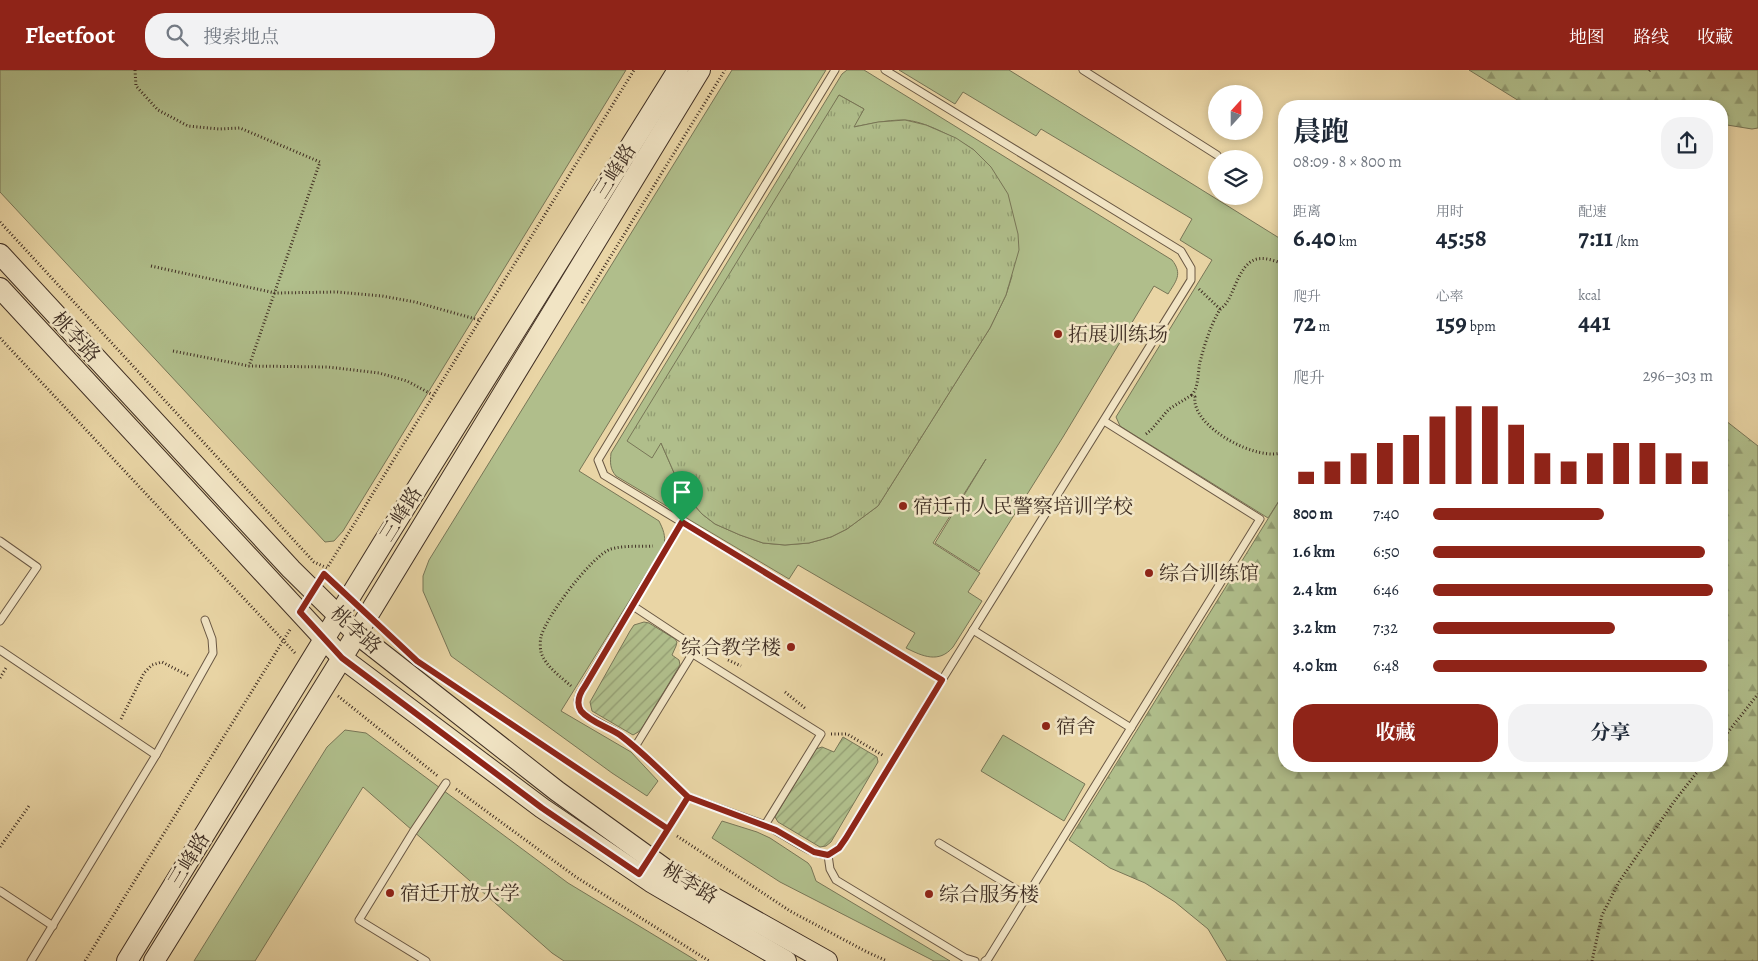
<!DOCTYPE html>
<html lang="zh">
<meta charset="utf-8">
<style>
body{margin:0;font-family:Alegreya,"Noto Serif SC",serif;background:#f2f2f3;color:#1f2937;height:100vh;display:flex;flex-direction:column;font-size:19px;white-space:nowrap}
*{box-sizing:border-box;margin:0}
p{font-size:16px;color:#747a83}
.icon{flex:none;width:28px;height:28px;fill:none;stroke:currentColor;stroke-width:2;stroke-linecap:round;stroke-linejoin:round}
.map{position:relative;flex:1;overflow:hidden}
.panel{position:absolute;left:1278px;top:30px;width:450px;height:672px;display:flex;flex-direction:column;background:#fff;border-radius:20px;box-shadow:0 2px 8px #0003}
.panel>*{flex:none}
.needle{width:32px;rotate:21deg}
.fabs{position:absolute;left:1208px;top:15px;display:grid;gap:10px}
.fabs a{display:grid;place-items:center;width:55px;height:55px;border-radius:50%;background:#fff;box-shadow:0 2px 8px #0003;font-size:25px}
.pin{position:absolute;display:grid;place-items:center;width:42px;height:42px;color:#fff;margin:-51px -21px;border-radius:50% 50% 50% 0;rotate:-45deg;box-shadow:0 0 5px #0007}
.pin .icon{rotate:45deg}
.round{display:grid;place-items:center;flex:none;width:52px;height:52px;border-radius:20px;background:#f2f2f3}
.summary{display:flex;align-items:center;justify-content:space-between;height:85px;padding:0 15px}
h1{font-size:28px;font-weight:700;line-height:38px}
.metrics{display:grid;grid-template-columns:repeat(3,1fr);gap:8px;height:85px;padding:5px 15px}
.metrics div{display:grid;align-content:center}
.metrics b{font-size:25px;font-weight:700}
.metrics small{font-size:14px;font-weight:400}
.metrics p{font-size:14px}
.chart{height:140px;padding:10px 15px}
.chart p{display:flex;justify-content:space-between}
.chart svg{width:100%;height:90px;margin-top:5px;stroke:#8f2418;stroke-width:6}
.action{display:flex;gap:10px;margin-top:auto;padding:10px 15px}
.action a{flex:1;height:58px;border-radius:20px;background:#8f2418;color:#fff;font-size:20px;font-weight:700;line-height:58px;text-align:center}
.action a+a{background:#f2f2f3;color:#1f2937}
ul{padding:0 15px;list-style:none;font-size:16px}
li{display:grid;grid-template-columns:80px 60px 1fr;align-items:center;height:38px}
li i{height:12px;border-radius:6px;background:#8f2418}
header{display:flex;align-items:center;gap:30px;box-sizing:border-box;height:70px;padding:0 25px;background:#8f2418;color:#fff}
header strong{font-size:24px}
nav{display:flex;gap:28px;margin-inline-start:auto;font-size:18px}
.search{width:350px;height:45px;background:#f2f2f3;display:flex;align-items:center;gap:12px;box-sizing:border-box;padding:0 18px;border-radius:20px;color:#747a83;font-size:19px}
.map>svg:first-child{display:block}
.grass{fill:#b0be8b;stroke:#787657;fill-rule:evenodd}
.forest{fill:url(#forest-firs);stroke:#787657}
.park{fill:url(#park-tufts);stroke:#787657}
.garden{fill:url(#garden-furrows);stroke:#787657}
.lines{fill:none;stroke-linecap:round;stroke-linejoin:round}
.lane-casing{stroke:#6a5844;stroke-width:9}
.secondary-casing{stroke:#3f2e23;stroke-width:22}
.path{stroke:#3f2e23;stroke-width:3;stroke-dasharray:1 2.5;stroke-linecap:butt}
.lane{stroke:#f1e4c4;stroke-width:7}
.secondary{stroke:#f1e4c4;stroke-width:20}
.route-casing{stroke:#fff;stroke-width:10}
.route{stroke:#8f2418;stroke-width:6}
.poi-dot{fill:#8f2418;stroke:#f1e4c4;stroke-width:2}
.labels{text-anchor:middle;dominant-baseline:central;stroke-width:5;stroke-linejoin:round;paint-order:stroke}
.street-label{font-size:20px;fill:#3f2e23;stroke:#f1e4c4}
.poi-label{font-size:20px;fill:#3f2e23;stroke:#f1e4c4;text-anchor:start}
</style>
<header>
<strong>Fleetfoot</strong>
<div class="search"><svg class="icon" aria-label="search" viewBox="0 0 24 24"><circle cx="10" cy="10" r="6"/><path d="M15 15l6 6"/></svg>搜索地点</div>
<nav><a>地图</a><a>路线</a><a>收藏</a></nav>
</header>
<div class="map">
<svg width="1758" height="891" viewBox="0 0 1758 891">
<defs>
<pattern id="forest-firs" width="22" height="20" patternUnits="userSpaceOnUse" patternTransform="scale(1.25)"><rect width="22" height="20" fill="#b0be8b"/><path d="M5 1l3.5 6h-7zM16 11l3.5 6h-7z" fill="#919b71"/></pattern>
<pattern id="park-tufts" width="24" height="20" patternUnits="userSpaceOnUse" patternTransform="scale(1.25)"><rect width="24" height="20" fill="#b0be8b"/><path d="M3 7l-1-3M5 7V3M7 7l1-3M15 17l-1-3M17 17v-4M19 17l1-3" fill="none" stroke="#919b71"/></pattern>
<pattern id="garden-furrows" width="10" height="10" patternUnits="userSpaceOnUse" patternTransform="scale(1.25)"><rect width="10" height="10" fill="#b0be8b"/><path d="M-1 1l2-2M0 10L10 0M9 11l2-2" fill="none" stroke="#919b71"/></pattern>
</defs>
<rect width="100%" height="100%" fill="#e9d5a5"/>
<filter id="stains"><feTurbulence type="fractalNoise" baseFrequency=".004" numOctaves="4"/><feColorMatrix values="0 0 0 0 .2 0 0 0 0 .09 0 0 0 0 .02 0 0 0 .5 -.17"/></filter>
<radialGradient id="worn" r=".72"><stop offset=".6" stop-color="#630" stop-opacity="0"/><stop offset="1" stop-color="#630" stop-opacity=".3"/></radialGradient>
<g class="grass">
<polygon points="0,0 626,0 343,461 334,471 325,472 0,122"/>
<path d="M732,0H826L579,401L659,451C663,459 666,466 664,475L561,641L631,682L658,711L647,726L612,703L451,586L423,521V506L429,490Z"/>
<path d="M847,0H864L1172,190C1183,204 1176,211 1168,224L1154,216L1063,367L979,501L935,473L986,389L933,473L980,503L968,522L982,531L953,577C939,594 922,586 906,578L915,563L798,495L789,509L616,406C610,399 610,393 611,383L842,4ZM839,25L864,39L853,57C870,54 886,50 903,50C924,50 957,69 974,80L1012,206L1006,225L990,258L878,436L847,459L831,467L809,473L785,475L763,473L740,465L715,454L702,444L682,421L661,373Z"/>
<polygon points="899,0 1009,0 1284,171 1284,423 1268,448 1120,356 1116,347 1212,190 1180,170 1192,149 1041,59 1036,66 963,22 955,34"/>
<polygon points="345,660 366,663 568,813 697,891 564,891 552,883 363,717 255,891 194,891 327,677"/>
<polygon points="1003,665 1085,714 1064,751 981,701"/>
<polygon points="722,751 757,762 770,768 808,793 811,797 816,811 950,891 934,891 780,812 712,768"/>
</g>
<g class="forest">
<polygon points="1469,0 1758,0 1758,58 1752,59 1721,54 1721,36 1523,36 1524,34"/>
<polygon points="1721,347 1758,376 1758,891 1227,891 1208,859 1175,832 1145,813 1110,798 1069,770 1284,423 1284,696 1721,696"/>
</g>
<polygon class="park" points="839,25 864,39 854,57 878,52 905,50 926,55 956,68 974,80 991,97 1008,124 1018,164 1019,180 1006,225 990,258 878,436 847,459 831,467 809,473 785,475 763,473 740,465 715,454 702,444 682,421 661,373 652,388 627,371"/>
<g class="garden">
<polygon points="644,552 649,553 675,569 677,572 676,576 672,585 679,590 680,595 640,661 633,665 592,641 590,632 630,561 634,555"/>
<polygon points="843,667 877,687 878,692 831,772 826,776 820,777 778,752 775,747 816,679 822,677 834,682"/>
</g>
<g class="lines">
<defs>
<g id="lane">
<polyline points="835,0 598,390 604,405 942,610"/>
<polyline points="1083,0 1217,85"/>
<path d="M682,452L580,623L578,630L580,640L587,646L618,663L635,677L688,727L765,755C780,761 815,789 829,784C837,781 841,775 846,768L942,610L1191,210V198L1181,181L885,0"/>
<polyline points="0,471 37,497 0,551"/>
<polyline points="633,536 692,575 694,581 635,677"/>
<polyline points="973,560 1131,658"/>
<polyline points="0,580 156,685 31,891"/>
<polyline points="693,584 821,664 765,755"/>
<polyline points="156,685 213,583 212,569 205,550"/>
<polyline points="939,773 1027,826"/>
<polyline points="828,785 830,799 836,810 965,888 975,891"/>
<polyline points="651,786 688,727"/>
<polyline points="0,821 53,856"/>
<polyline points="426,891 359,850 413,762 446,713"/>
<polyline points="985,891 988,889 1260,449 1104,351"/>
</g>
<g id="secondary">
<polyline points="0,184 291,499 357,564 557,721 672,804 827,891"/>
<polyline points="0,218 342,588 542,738 651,812 786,891"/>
<polyline points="127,891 383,473 678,0"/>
<polyline points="154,891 342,588 700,0"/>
</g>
</defs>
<use href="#lane" class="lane-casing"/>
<use href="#secondary" class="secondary-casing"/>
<g class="path">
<polyline points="135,0 136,16 158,40 188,56 219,59 240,58 320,92 249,296"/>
<polyline points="1649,1 1650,0"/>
<polyline points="0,152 314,492 327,498 634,0"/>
<path d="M1284,194C1275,191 1263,186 1254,190C1239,197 1235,220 1227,232C1225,236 1221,238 1219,241C1211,255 1205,273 1201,288C1197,301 1200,314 1192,325L1195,327C1191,357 1259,393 1284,382"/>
<polyline points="151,196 275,223 337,222 382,226 415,232 479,250"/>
<polyline points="1199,219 1220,239"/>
<polyline points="582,233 725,0"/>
<polyline points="0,268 295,583"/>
<polyline points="173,281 249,296 328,297 379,303 407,311 433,325"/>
<polyline points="1146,364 1151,360 1169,339 1192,325"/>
<polyline points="728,590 741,596"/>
<polyline points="0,608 6,598"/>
<path d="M571,616C561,607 545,596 541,582C540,578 540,571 541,567C545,548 592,485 611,479C625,475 639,477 653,476"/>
<polyline points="464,622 660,754"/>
<polyline points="785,622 806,639"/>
<polyline points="338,626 439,707"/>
<polyline points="121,649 144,603 152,595 162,592 189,606"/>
<polyline points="831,664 847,664 884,686"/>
<polyline points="1721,671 1758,624"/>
<polyline points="456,719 576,807 709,891"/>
<polyline points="677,766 790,841 867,882 887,891"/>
<polyline points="0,777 29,736"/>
<polyline points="85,891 291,558"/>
<polyline points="1592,891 1602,845 1619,812 1673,733 1702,696"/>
</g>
<use href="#lane" class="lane"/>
<use href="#secondary" class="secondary"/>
</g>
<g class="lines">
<defs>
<path id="route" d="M682,452L585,616C580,623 575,632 581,641C590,652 608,657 620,665C645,684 666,706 688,727L668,759L417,591L324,504L300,542L342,588L542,738L639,804C656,778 672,753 688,727L776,760L814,782L828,785L839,778L846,768L942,610L682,452"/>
</defs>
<use href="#route" class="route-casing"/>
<use href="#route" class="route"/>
</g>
<g class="poi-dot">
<circle cx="1058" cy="264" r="5"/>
<circle cx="903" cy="436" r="5"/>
<circle cx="1149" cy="503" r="5"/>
<circle cx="791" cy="577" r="5"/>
<circle cx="1046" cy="656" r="5"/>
<circle cx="390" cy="823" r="5"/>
<circle cx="929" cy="824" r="5"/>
</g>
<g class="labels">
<g class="street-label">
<text transform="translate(615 101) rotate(-58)">三峰路</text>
<text transform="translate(76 267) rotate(47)">桃李路</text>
<text transform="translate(401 444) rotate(-58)">三峰路</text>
<text transform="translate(356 560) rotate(42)">桃李路</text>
<text transform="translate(189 790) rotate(-59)">三峰路</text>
<text transform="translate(690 813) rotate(31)">桃李路</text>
</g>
<g class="poi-label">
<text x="1068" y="264">拓展训练场</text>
<text x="913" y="436">宿迁市人民警察培训学校</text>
<text x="1159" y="503">综合训练馆</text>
<text x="781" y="577" text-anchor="end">综合教学楼</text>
<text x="1056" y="656">宿舍</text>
<text x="400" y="823">宿迁开放大学</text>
<text x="939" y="824">综合服务楼</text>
</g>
</g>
<rect width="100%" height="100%" filter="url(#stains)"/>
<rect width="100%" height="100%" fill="url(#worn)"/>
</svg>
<div class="fabs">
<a><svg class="needle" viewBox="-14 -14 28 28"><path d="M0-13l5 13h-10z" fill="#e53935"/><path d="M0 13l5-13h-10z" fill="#747a83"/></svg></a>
<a><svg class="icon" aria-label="layers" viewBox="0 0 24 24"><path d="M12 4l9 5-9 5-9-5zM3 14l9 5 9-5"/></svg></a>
</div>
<div class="pin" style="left:682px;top:452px;background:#1e9e55"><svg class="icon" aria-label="arrive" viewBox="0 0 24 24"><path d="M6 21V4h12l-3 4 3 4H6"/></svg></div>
<section class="panel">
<div class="summary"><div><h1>晨跑</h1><p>08:09 · 8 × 800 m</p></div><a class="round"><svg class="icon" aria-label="share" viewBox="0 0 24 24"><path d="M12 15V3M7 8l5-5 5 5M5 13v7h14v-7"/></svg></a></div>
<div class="metrics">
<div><p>距离</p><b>6.40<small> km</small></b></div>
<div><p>用时</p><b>45:58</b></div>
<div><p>配速</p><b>7:11<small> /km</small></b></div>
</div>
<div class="metrics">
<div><p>爬升</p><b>72<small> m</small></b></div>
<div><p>心率</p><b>159<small> bpm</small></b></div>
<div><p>kcal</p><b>441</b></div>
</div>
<div class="chart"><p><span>爬升</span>296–303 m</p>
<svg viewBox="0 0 160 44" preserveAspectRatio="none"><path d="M5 44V38M15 44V33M25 44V29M35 44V24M45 44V20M55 44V11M65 44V6M75 44V6M85 44V15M95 44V29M105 44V33M115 44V29M125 44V24M135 44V24M145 44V29M155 44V33"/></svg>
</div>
<ul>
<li><b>800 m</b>7:40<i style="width:61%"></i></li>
<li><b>1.6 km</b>6:50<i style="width:97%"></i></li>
<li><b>2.4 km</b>6:46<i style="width:100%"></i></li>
<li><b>3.2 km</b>7:32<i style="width:65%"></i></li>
<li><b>4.0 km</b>6:48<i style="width:98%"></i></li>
</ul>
<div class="action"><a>收藏</a><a>分享</a></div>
</section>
</div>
